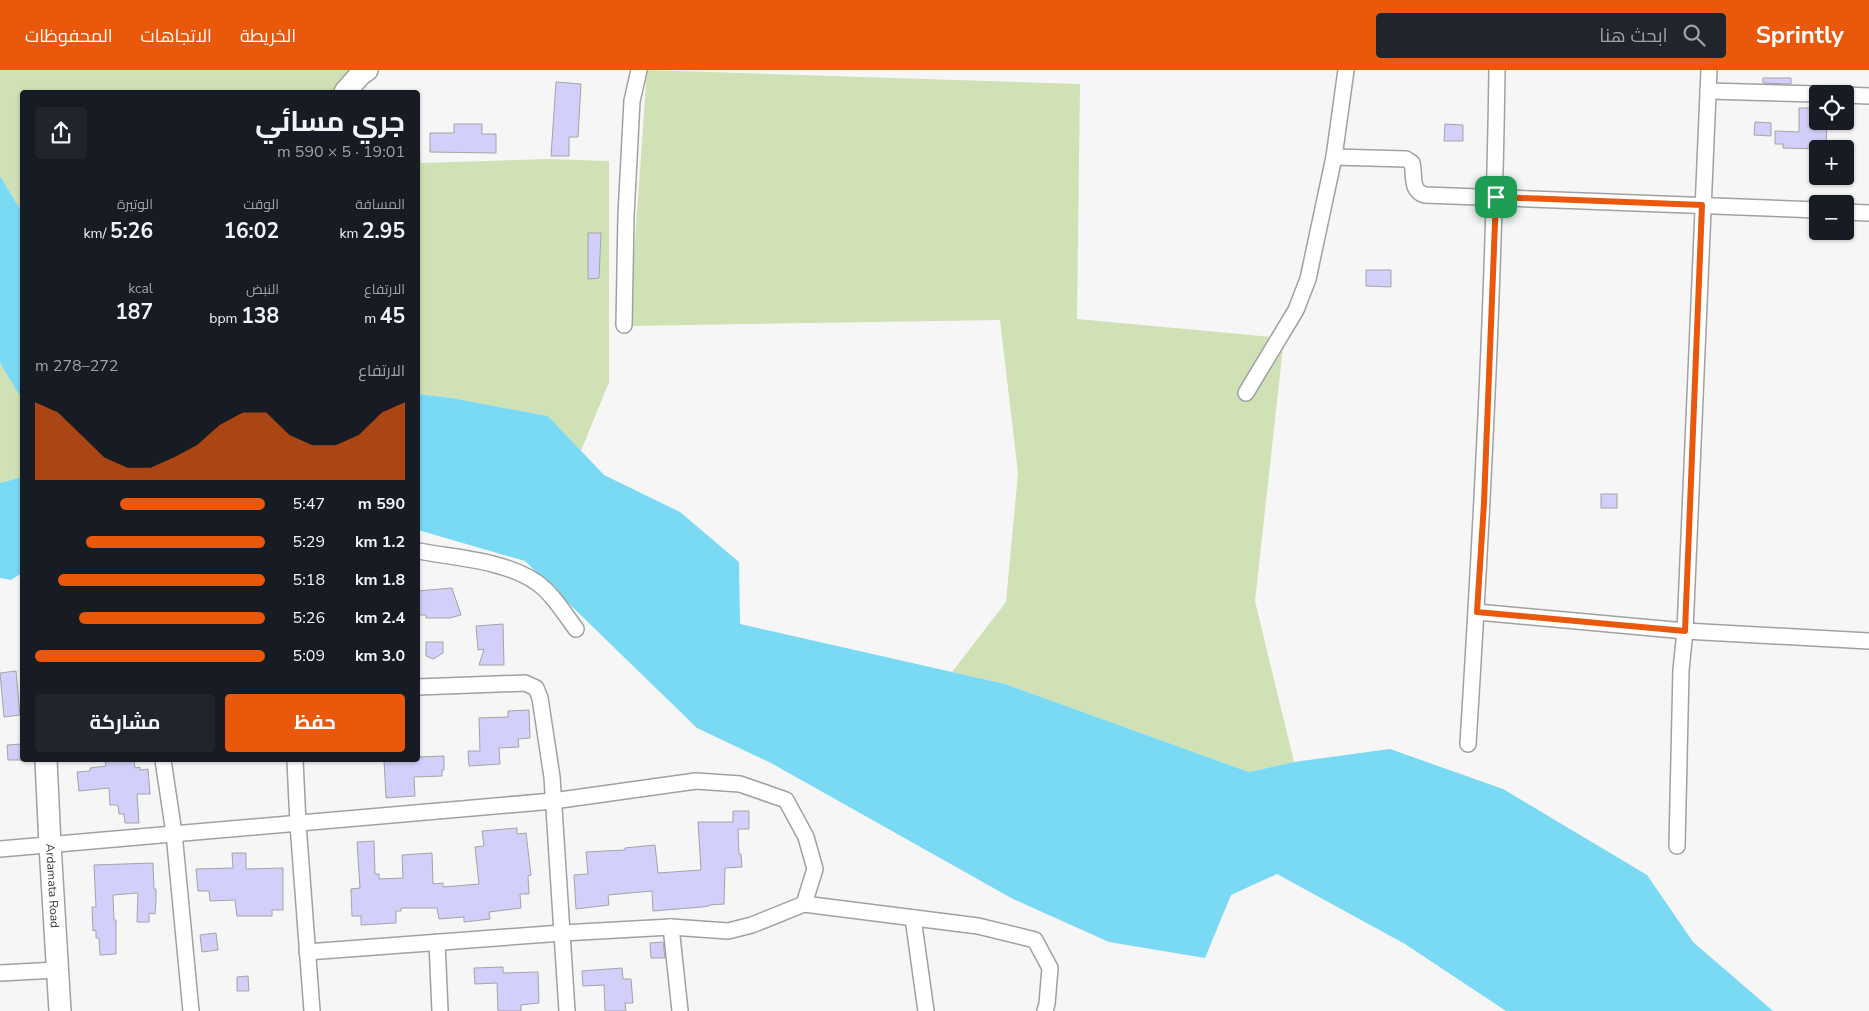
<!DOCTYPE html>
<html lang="ar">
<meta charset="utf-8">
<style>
body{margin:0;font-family:"Nunito Sans",Cairo,sans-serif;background:#20242c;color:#f1f3f6;direction:rtl;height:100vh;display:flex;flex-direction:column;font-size:19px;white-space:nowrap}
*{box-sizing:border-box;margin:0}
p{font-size:16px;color:#9ea1a6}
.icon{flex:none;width:28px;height:28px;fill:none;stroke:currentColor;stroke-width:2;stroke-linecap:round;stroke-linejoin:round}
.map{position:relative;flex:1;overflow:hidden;direction:ltr}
.details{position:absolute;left:20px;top:20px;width:400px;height:672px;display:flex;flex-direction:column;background:#171b24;border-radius:5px;box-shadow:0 1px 4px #0004;direction:rtl}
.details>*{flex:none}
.fabs{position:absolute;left:1809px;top:15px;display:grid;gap:10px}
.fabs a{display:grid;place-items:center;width:45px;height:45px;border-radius:5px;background:#171b24;box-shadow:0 1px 4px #0004;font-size:25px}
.pin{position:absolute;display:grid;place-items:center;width:42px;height:42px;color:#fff;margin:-21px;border-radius:10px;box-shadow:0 2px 8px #0006}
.round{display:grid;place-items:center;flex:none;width:52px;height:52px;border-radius:5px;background:#20242c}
.overview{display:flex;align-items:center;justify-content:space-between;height:85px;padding:0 15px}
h1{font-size:28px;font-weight:700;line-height:38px}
.stats{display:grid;grid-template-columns:repeat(3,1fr);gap:8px;height:85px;padding:5px 15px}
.stats div{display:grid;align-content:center}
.stats b{font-size:21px;font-weight:700}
.stats small{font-size:14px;font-weight:400}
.stats p{font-size:14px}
.chart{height:140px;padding:10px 15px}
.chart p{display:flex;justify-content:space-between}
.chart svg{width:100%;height:90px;margin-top:5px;fill:#ea580c;opacity:.7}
.button{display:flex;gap:10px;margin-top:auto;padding:10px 15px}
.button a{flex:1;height:58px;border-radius:5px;background:#ea580c;color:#fff;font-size:20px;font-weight:700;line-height:58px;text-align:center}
.button a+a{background:#20242c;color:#f1f3f6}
ul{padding:0 15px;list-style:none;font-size:16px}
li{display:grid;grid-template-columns:80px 60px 1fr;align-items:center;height:38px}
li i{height:12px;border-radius:6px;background:#ea580c}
header{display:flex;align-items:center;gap:30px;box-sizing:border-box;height:70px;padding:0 25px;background:#ea580c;color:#fff}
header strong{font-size:24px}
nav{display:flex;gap:28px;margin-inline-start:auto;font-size:18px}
.search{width:350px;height:45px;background:#20242c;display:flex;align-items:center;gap:12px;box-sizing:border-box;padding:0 18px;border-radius:5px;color:#9ea1a6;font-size:19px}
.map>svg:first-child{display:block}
.green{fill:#d0e1b5}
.water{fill:#7ad9f3}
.building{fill:#d2cffa;stroke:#a4a4a5}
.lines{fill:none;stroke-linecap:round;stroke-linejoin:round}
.street-casing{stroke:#a1a1a2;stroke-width:18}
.secondary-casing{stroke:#a1a1a2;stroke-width:24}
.street{stroke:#fff;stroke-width:15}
.secondary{stroke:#fff;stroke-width:21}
.route-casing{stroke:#fff;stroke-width:10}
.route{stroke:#ea580c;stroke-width:6}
.labels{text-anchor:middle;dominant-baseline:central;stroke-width:4.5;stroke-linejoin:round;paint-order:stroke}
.street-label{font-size:12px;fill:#373738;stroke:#fff}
</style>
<header>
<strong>Sprintly</strong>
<div class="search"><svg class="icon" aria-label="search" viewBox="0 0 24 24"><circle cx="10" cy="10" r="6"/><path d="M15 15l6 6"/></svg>ابحث هنا</div>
<nav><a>الخريطة</a><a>الاتجاهات</a><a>المحفوظات</a></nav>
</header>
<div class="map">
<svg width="1869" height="941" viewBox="0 0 1869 941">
<rect width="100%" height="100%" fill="#f6f6f7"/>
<g class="green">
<polygon points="0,0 352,0 331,22 22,22 22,142 0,106"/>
<polygon points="647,0 1080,14 1077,249 1284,268 1255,531 1294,692 1249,702 1005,614 952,602 1006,532 1018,403 1000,250 629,256"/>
<polygon points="418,52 421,93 548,89 609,91 609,312 581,381 548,346 452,328 418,324"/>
<polygon points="0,293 18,321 22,331 22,407 0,413"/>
</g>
<g class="water">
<polygon points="0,106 22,142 22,329 0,293"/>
<polygon points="418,324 452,328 548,346 604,405 680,442 739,492 740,554 1005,614 1249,702 1294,692 1390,679 1503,719 1647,805 1693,872 1773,941 1506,941 1405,874 1277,804 1231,825 1205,888 1109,872 1013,829 771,693 697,658 525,491 418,460"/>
<polygon points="22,407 22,503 11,510 0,508 0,413"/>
</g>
<g class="building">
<polygon points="1763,8 1791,8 1791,14 1763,13"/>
<polygon points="556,12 581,14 578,67 569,67 569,86 551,86"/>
<polygon points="1799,38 1813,38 1813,41 1818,41 1818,56 1827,57 1826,73 1818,73 1818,79 1783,78 1783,74 1775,74 1775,61 1799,62"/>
<polygon points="1755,52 1771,53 1771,66 1754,65"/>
<polygon points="454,54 482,54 482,64 496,64 496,83 430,82 430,63 454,63"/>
<polygon points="1445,54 1463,55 1463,71 1444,71"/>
<polygon points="588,163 601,163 599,208 588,209"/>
<polygon points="1366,200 1391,200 1391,217 1366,216"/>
<rect x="1601" y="424" width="16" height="14"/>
<polygon points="452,518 461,545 450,548 426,548 426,545 418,545 418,521"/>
<polygon points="503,554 504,595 479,595 484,579 478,580 476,556"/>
<polygon points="426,572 443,572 443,583 433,589 426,586"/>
<polygon points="16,601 20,645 4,647 0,603"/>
<polygon points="529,640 530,668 518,669 519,677 499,678 500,694 469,696 468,681 480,681 479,648 508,647 508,641"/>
<polygon points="22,674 22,690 8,690 7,675"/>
<polygon points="444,686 444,700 442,700 442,706 414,707 415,726 386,728 384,690 418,690 418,687"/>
<polygon points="105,690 134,690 135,698 140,697 140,700 148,699 150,724 137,724 139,753 125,753 124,744 119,744 118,735 110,735 109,718 79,721 77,702 90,701 90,698 106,696"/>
<polygon points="733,741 749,741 749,759 738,759 739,784 741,784 742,797 725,798 724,834 709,835 709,836 702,837 653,841 652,821 608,825 609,835 576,839 574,805 588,804 586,782 625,780 625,778 655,775 658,803 701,800 698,752 733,752"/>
<polygon points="517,758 517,764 526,763 531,805 528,806 529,824 520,824 521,838 489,842 490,849 464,852 464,847 439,849 437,838 401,838 401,841 396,841 396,853 361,855 361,846 352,846 351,819 360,818 357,772 374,771 375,804 379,804 379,809 403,808 402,785 432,783 433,814 443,813 443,817 479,814 475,777 484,776 482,761"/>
<polygon points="232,783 246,783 246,799 283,798 283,840 272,840 272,846 237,846 235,830 210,831 209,821 198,821 196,799 233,798"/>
<polygon points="153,793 154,819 156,819 156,830 155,844 149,843 149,852 137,852 138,823 113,825 114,850 116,850 116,884 100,885 99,868 96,868 96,860 93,861 92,837 96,837 94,795"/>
<polygon points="216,863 218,880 202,882 200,865"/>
<polygon points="663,872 665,888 651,888 650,873"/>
<polygon points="503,897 503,903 538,902 539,933 521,935 521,941 498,941 497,913 475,914 474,898"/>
<polygon points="622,898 623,909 631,909 633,933 625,933 626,941 605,941 604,915 583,916 582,901"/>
<polygon points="248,906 249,921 237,921 237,907"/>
</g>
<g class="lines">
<defs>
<g id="street">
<polyline points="1708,21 1818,24"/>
<polyline points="1845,25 1869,26"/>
<path d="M1334,87L1406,89L1412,93C1415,106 1410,121 1425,125L1818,140"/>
<polyline points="1845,142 1869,143"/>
<polyline points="624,255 626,145 632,31 639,0"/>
<polyline points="1246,323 1296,240 1308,209 1334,87 1346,0"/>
<path d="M418,481C456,488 503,490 536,512C553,524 564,543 576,559"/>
<polyline points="1477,542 1685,561 1869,571"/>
<polyline points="418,617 525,613 536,618 540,628 552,707 567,941"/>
<path d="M1468,674C1482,450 1494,225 1497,0"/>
<polyline points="163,690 174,763 191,941"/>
<polyline points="295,690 298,754 312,941"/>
<polyline points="1677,776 1681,600 1685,561 1709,0"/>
<polyline points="0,779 553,731 696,711 740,714 786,730 806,767 815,799 804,834 752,855 728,861 671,857 562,863 307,882"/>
<polyline points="804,834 978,856 1035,870 1050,898 1047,934 1045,941"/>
<polyline points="913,848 926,941"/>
<polyline points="671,857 680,941"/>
<polyline points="437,872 440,941"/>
<polyline points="0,903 57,900"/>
</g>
<g id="secondary">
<polyline points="345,22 360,5 367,0"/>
<path id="s1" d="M46,690L50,775L60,941"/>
</g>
</defs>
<use href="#street" class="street-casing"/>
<use href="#secondary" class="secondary-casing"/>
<use href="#street" class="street"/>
<use href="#secondary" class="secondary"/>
</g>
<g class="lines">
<defs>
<polygon id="route" points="1496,127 1702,135 1685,561 1477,542 1484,433"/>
</defs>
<use href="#route" class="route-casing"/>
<use href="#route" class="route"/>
</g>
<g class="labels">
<g class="street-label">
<text stroke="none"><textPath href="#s1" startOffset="126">Ardamata Road</textPath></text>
</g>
</g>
</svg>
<div class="fabs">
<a><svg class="icon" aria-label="locate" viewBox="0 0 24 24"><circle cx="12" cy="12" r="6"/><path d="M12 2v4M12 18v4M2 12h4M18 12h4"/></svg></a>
<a>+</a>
<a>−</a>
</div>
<div class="pin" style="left:1496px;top:127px;background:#1e9e55"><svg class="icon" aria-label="arrive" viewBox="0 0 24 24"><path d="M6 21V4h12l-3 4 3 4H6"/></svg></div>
<section class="details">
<div class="overview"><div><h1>جري مسائي</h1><p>19:01 · 5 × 590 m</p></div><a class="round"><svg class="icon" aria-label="share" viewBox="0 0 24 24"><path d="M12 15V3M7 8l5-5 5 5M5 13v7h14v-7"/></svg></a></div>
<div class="stats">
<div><p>المسافة</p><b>2.95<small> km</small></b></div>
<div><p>الوقت</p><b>16:02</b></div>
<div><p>الوتيرة</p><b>5:26<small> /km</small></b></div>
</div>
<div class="stats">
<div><p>الارتفاع</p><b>45<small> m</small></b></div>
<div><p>النبض</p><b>138<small> bpm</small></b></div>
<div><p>kcal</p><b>187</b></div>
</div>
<div class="chart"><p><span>الارتفاع</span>272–278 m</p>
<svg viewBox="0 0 160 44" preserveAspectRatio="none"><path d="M0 44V6L10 11L20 22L30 33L40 38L50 38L60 33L70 27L80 17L90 11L100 11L110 22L120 27L130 27L140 22L150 11L160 6V44z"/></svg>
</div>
<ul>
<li><b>590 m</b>5:47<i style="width:63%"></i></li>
<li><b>1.2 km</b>5:29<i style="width:78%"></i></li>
<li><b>1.8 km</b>5:18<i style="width:90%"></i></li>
<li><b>2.4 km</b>5:26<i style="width:81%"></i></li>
<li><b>3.0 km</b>5:09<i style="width:100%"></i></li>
</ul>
<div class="button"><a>حفظ</a><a>مشاركة</a></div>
</section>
</div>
